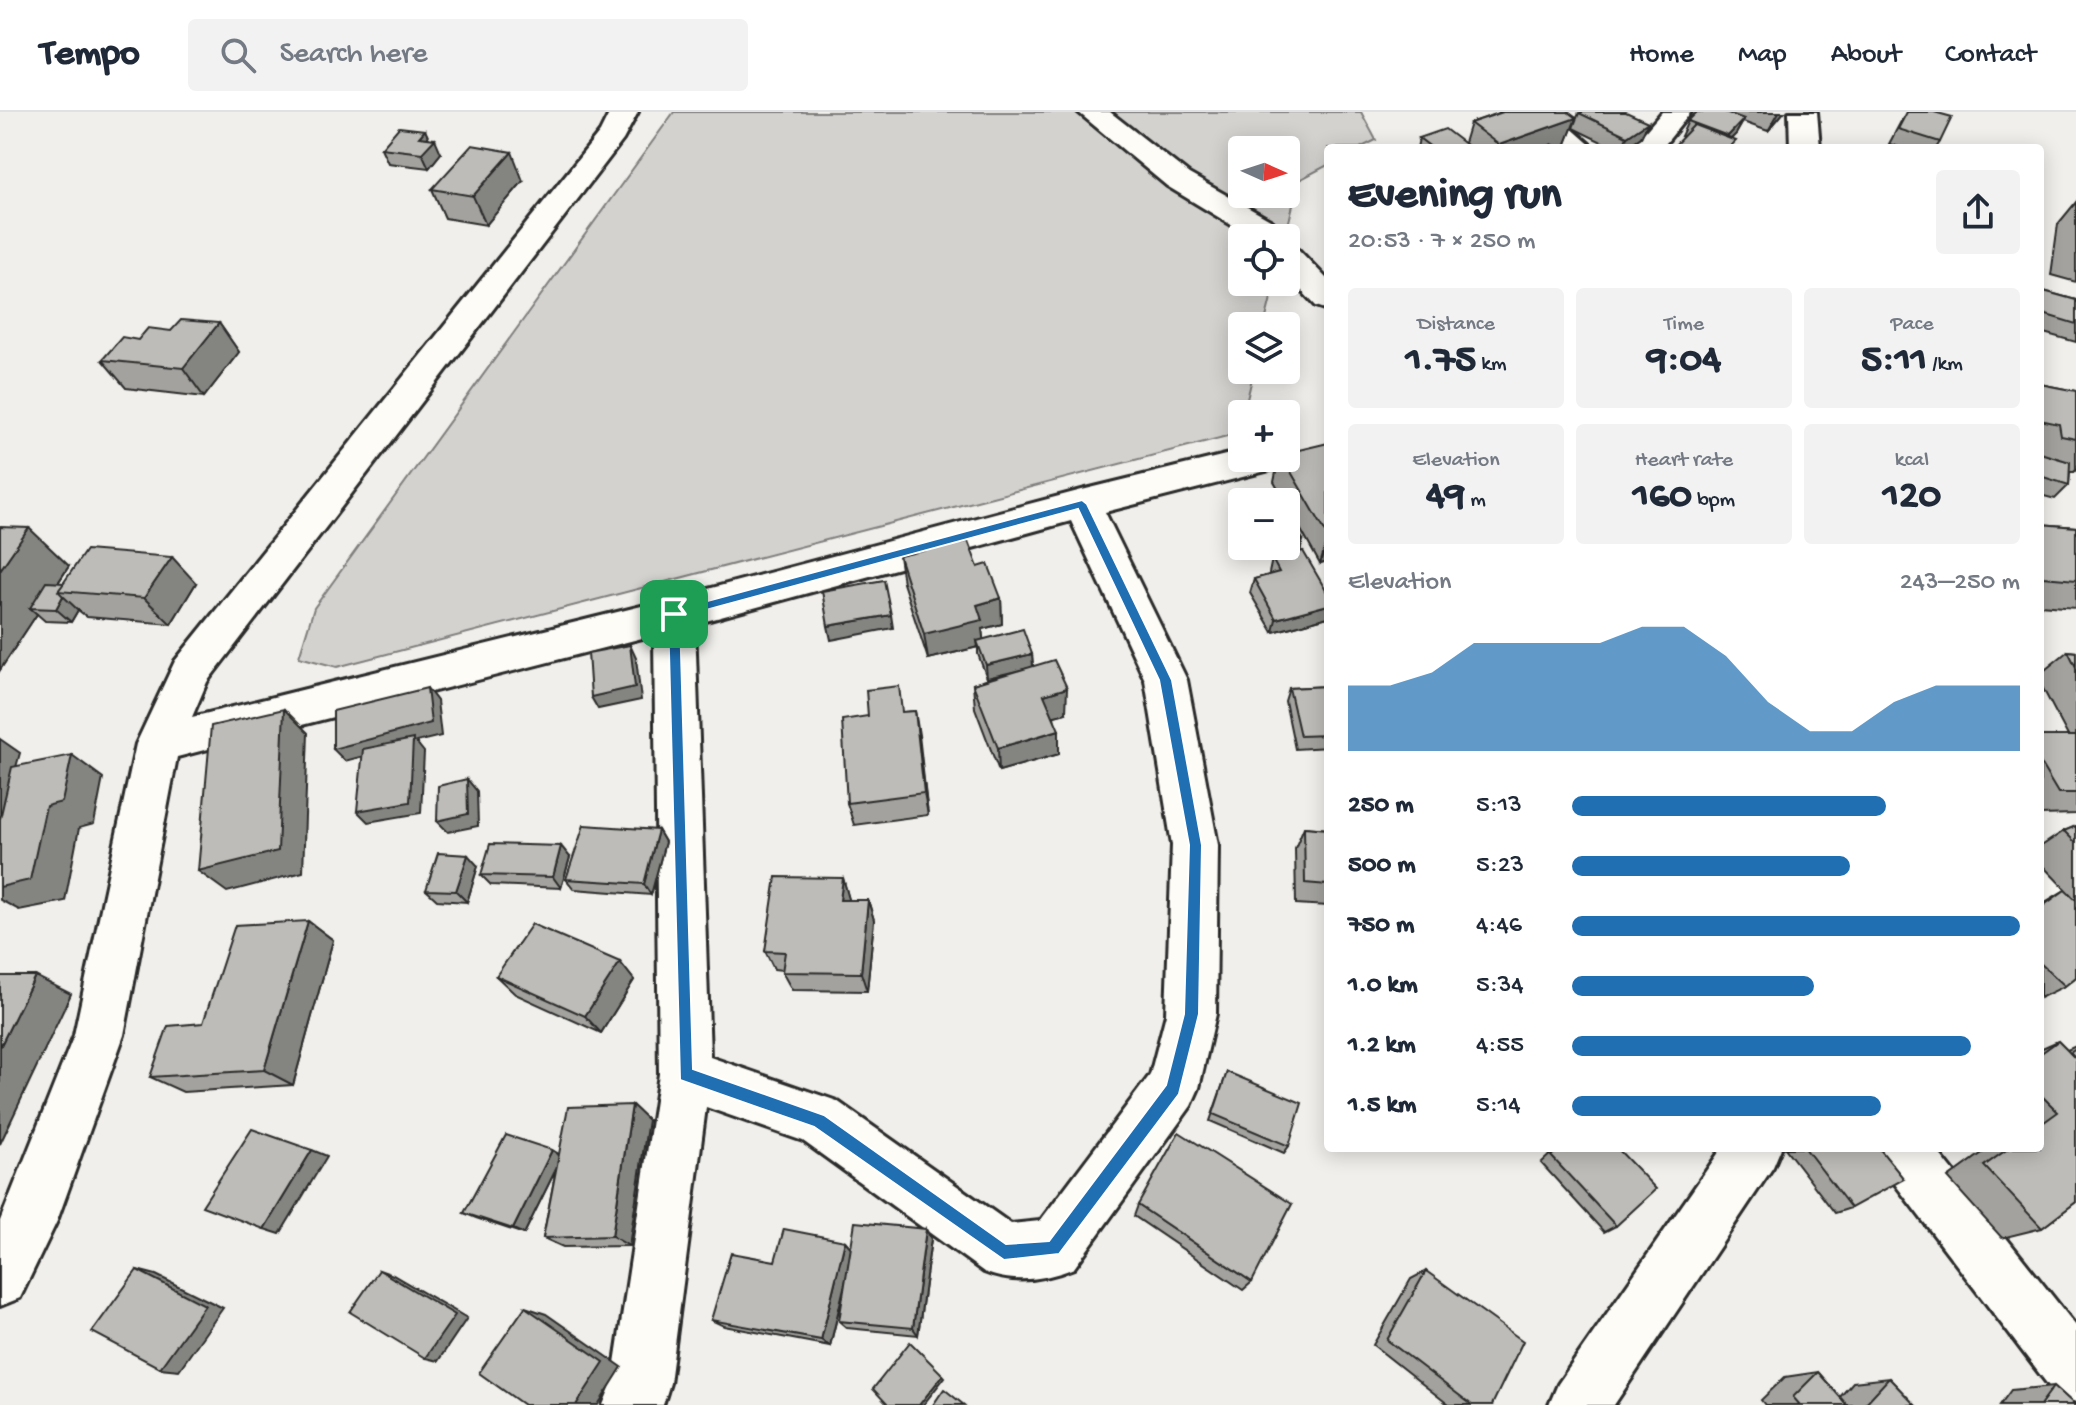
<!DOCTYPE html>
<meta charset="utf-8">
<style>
body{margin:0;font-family:"Gochi Hand",sans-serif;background:#f2f2f3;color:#1f2937;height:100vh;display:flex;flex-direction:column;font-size:30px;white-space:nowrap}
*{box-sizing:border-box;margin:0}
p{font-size:26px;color:#747a83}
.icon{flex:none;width:44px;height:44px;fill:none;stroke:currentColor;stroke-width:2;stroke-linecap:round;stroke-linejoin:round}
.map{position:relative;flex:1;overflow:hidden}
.side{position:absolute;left:1324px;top:32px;width:720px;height:1008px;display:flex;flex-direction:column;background:#fff;border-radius:8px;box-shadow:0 4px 20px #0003}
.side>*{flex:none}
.needle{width:52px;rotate:93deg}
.tools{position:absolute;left:1228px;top:24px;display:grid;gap:16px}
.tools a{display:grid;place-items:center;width:72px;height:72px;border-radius:8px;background:#fff;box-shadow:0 4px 20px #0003;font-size:40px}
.pin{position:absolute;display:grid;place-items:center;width:68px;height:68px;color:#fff;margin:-34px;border-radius:16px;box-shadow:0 4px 12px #0006}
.round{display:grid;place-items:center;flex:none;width:84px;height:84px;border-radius:8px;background:#f2f2f3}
.headline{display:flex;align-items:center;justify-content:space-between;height:136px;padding:0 24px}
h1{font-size:44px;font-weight:700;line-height:60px}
.stats{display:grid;grid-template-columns:repeat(3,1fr);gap:12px;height:136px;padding:8px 24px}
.stats div{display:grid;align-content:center;border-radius:8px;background:#f2f2f3;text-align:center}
.stats b{font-size:40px;font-weight:700}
.stats small{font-size:22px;font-weight:400}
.stats p{font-size:22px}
.chart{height:224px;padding:16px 24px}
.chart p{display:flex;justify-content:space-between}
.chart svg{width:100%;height:144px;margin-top:8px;fill:#1f6fb2;opacity:.7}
ul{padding:0 24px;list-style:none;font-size:26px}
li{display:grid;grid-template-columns:128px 96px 1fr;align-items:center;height:60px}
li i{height:20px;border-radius:10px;background:#1f6fb2}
header{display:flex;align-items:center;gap:48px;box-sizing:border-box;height:112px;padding:0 40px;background:#fff;border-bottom:2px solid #e0e1e3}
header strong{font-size:38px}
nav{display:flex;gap:44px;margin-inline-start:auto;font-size:28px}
.search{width:560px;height:72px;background:#f2f2f3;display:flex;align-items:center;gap:20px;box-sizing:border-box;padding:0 28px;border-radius:8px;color:#747a83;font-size:30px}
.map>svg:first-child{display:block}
.green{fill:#d3d2cf;stroke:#7f7e7d;stroke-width:2;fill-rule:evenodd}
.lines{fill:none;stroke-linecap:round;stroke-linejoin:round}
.minor-casing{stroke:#2b2b2b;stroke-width:6}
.minor{fill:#fdfcf7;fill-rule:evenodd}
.wall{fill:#a3a29e;stroke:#2b2b2b;stroke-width:2}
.shaded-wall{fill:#848481;stroke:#2b2b2b;stroke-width:2}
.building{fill:#bdbcb8;stroke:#2b2b2b;stroke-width:2}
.route{fill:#1f6fb2;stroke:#fff;stroke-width:2;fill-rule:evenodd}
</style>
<header>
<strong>Tempo</strong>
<div class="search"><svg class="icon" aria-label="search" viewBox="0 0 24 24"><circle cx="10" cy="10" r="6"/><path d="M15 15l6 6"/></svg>Search here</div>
<nav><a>Home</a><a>Map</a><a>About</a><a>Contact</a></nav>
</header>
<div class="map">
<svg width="2076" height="1293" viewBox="0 0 2076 1293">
<rect width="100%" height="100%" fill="#f0efeb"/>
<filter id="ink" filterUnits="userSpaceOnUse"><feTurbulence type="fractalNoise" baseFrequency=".0125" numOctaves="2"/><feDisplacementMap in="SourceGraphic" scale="16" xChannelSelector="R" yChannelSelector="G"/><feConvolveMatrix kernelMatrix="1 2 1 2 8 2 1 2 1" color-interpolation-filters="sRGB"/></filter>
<g filter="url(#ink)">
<path class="green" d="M674,0H1361L1376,28L1360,36H1328V53L1299,68L1285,126H1242V170H1275L1264,214H1242V258H1254L1239,321L337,555L299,545L314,496ZM1242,38H1286V82H1242Z"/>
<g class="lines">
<defs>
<g id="minor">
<path d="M610,0H638L623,28L207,570L192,605L674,486L1082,378L1242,339V346H1286V344L1287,346L1282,355L1105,400L1187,568L1218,733L1216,902L1199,976L1191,994L1074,1156C1045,1168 1013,1172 984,1160L803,1029L706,995L670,1271L663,1293H603L612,1271L659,962L654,523L177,645L124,923L57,1109L20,1186L0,1194V1109L74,923L136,632L175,549L600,20ZM1071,409L1145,568L1172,733L1166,902L1150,963L1040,1109L1011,1112L837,989L710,945L695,512Z"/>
<polygon points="1078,0 1110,0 1189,62 1272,109 1286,126 1253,126 1167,74"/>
<polygon points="1521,0 1553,0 1594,36 1561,36"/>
<polygon points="1662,0 1691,0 1662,36 1631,36"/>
<polygon points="1789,0 1817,0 1820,36 1790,36"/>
<polygon points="1286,133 1297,136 1328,168 1328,198 1316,194 1286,162"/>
<path d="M2040,751C2076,767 2076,802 2076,840C2027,822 2040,795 2040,751Z"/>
<polygon points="1722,1036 1781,1036 1773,1055 1614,1293 1549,1293 1558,1272"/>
<polygon points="1874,1036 1935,1036 2076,1214 2076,1290 2055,1282 1882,1055"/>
</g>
</defs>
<use href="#minor" class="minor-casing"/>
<use href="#minor" class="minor"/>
</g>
<g class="wall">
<polygon points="1499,0 1568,0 1576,6 1565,34 1560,36 1417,36 1419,26 1464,31 1470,11 1499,1"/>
<polygon points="1697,0 1784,0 1768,19 1743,10 1736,22 1731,27 1681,24 1688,9"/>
<polygon points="1906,0 1934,0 1940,30 1936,36 1902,36 1889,32"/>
<polygon points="1579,1 1648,10 1641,25 1625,36 1614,36 1573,16"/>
<polygon points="425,18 428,26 441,41 429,56 388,51 381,36"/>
<polygon points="523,69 486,113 445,106 432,77"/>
<polygon points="2076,90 2076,170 2051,163 2058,112"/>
<polygon points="2040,178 2076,188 2076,230 2040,220"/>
<polygon points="219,211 239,240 204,285 126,276 102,248 138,228 171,219"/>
<polygon points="2040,272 2076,279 2076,358 2074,360 2070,360 2069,373 2055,387 2040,383"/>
<polygon points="1328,331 1328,450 1320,452 1274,370 1279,346 1286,346"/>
<polygon points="2040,412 2076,415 2076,496 2040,493"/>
<polygon points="0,415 69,454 58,471 196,471 171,512 87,505 78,498 71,510 45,509 37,502 0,558"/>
<polygon points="1303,428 1300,440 1328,482 1328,505 1273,520 1250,481 1254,467 1270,463 1269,461 1272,447 1275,447 1268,434 1286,434"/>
<polygon points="899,444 978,455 1001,486 1002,512 982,517 983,527 1032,542 1033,554 1066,601 1054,604 1059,642 999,659 975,596 973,572 1027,556 987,566 978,542 978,535 928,547 903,471"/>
<polygon points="2068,539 2076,540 2076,702 2040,703 2040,624 2068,624 2040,571 2040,562"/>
<polygon points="1328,574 1328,635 1295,637 1285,589 1289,576"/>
<polygon points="915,599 928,703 854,713 847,691 903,600"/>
<polygon points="2076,714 2076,865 2065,874 2040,886 2040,793 2065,778 2072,784 2040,751 2040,735 2064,719"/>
<polygon points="1304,715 1328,717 1328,794 1296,792 1295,736"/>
<polygon points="658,718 665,730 651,783 574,777 566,767"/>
<polygon points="570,745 561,776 491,773 481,763"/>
<polygon points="478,754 467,790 437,788 426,778"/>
<polygon points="843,766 849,788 868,788 874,808 867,879 792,878 782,860 783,858 774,857 765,839"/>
<polygon points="308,809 333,828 293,973 183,980 150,965 203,911"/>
<polygon points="620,850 634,868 601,921 515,882 496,864"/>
<polygon points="2058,929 2067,938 2076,934 2076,1090 2042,1116 2002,1126 1948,1066 1989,1036 2040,1036 2040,937"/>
<polygon points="1227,960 1289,1034 1284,1041 1210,1009"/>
<polygon points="632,993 648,1008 629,1134 563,1135 543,1126 556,1057 524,1122 476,1106 464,1101 552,1038 559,1042"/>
<polygon points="1557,1036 1617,1036 1616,1114 1604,1120 1541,1051"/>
<polygon points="1785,1036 1879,1036 1851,1096 1835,1101"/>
<polygon points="1138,1093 1252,1170 1243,1178 1134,1104"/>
<polygon points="931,1127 918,1223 847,1216 839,1209 845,1173 830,1234 724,1214 711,1208 775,1149 845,1129 851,1136"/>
<polygon points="1426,1159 1492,1293 1449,1293 1373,1233 1411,1167"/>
<polygon points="1818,1260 1840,1285 1853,1270 1889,1266 1915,1293 1765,1293 1761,1288 1785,1265"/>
<polygon points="2054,1274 2075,1293 2000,1293 2011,1278"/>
</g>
<g class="shaded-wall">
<polygon points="1779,0 1784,0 1768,19"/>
<polygon points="1576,6 1565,34 1560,36 1498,36 1499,33"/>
<polygon points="1744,7 1736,22 1722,36 1728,24"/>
<polygon points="1648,10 1641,25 1625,36 1622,36 1627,24"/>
<polygon points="425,18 431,31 435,27 441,41 429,56 422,41 419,25"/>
<polygon points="512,40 523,69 486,113 473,84"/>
<polygon points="219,211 239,240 204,285 183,256"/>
<polygon points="29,416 69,454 41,496 30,496 37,502 0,558 0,458"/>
<polygon points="1328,427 1328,450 1320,452"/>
<polygon points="1303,428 1299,442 1276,448 1279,434 1286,434 1286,432"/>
<polygon points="172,445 196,471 171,512 144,486"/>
<polygon points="63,484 78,498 71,510 56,497"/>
<polygon points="1001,486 1002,512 982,517 984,533 977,529 978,535 928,547 924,522 977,493"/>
<polygon points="1328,493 1328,505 1273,520 1276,507"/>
<polygon points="891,503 893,516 831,528 828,514"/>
<polygon points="630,533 636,546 641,588 598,597 591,585"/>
<polygon points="1032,542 1033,555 987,566 986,553"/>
<polygon points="427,576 437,589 441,624 416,630 424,640 421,701 368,710 357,699 413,631 345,649 333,637"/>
<polygon points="1067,576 1066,601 1044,607 1044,583"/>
<polygon points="284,597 308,621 303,760 227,780 198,759"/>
<polygon points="915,599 919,623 928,703 924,681"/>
<polygon points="1059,618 1059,642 999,659 998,636"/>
<polygon points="0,627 20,641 0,712"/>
<polygon points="72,643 103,666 94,712 79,716 65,789 19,798 0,788 0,775 46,694"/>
<polygon points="467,667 477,679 478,714 448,720 437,709"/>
<polygon points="658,718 665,730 651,783 644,772"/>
<polygon points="561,734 570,745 561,776 553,765"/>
<polygon points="468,743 478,754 467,790 456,779"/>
<polygon points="843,766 849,787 847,808 840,788"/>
<polygon points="868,788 874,808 867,879 861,861"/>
<polygon points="308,809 333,828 293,973 264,958"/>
<polygon points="620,850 634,868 601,921 585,904"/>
<polygon points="35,864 71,882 0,1032 0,935"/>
<polygon points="632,993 648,1008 629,1134 612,1124"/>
<polygon points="312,1038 327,1044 280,1122 264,1117"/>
<polygon points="552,1038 562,1045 524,1122 513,1117"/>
<polygon points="926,1117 931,1127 918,1223 913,1216"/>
<polygon points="845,1129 853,1138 830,1234 821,1228"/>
<polygon points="137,1158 156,1163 223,1196 179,1258 160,1256"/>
<polygon points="379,1158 393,1163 467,1206 438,1249 425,1246"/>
<polygon points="525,1195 546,1202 622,1255 598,1293 576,1293"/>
<polygon points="943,1263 945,1265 923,1293 919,1293"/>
</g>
<g class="building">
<polygon points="1503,0 1568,0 1576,6 1499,33 1470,11"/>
<polygon points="1581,0 1626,0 1648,10 1627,24 1579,1"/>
<polygon points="1697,0 1725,0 1744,7 1728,24 1688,9"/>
<polygon points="1907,0 1934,0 1952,5 1940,30 1898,17"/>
<polygon points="1694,13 1736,29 1729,36 1672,36"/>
<polygon points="399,15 425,18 419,25 435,27 422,41 381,36"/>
<polygon points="1445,17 1470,36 1432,36 1419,26"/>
<polygon points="1552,32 1559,36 1546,36"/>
<polygon points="472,33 512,40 473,84 432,77"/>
<polygon points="2040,178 2076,188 2076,212 2040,201"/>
<polygon points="181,208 219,211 183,256 102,248 122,225 138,228 148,216 171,219"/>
<polygon points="2040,272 2076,279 2076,327 2061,324 2059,312 2040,308"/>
<polygon points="1328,331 1328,424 1283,346 1286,346 1286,341"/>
<polygon points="2040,341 2070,350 2069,373 2040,364"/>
<polygon points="1286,397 1303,428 1286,432"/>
<polygon points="2040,412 2076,415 2076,468 2043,465 2040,458"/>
<polygon points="0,415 29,416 0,458"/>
<polygon points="968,429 978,455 988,452 1001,486 977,493 982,508 924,522 899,444"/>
<polygon points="86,438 172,445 144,486 58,479"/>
<polygon points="1303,439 1328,482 1328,493 1276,507 1254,467 1279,460 1272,447"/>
<polygon points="884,468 891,503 828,514 822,479"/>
<polygon points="46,470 64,471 58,479 63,484 56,497 30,496"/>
<polygon points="1023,517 1032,542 986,553 977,529"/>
<polygon points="630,533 635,575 591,585 588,541"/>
<polygon points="2068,539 2076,540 2076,555"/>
<polygon points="1054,548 1067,576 1044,583 1059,618 998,636 973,572"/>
<polygon points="899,574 902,600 915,599 924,681 847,691 842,608 868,604 866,578"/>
<polygon points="1328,574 1328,623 1300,624 1289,576"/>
<polygon points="427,576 431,611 333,637 333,599"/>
<polygon points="284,597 278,739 198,759 211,614"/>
<polygon points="2040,624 2076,624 2076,681 2058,681 2040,651"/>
<polygon points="413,627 410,690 357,699 363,637"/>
<polygon points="72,643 62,690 46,694 30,768 0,775 0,707 12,655"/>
<polygon points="467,667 468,702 437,709 438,674"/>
<polygon points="584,713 658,718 644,772 566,767"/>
<polygon points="2076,714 2076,731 2064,719"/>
<polygon points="1304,715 1328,717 1328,773 1305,771"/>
<polygon points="490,732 561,734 553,765 481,763"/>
<polygon points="438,741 468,743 456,779 426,778"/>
<polygon points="776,765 843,766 840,788 868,788 861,861 782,860 785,840 765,839"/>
<polygon points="2065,778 2076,788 2076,865 2065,874 2040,851 2040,796"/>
<polygon points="308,809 264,958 150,965 168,914 203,911 235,813"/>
<polygon points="532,812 620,850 585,904 496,864"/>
<polygon points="0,864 35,864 0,935"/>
<polygon points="2058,929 2076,947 2076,1090 2042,1116 1984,1054 2009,1036 2040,1036 2040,1013 2058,1000 2040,982 2040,942"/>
<polygon points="2076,937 2076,947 2070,941"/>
<polygon points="1227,960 1302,991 1289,1034 1213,1002"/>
<polygon points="632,993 612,1124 543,1126 568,995"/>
<polygon points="252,1017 312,1038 264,1117 202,1094"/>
<polygon points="1179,1020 1292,1092 1252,1170 1138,1093"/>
<polygon points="506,1023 552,1038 513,1117 464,1101"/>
<polygon points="1560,1036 1617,1036 1656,1077 1616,1114 1551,1044"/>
<polygon points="1805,1036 1879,1036 1904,1067 1851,1096"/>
<polygon points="855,1110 926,1117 913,1216 839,1209"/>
<polygon points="784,1117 845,1129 821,1228 711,1208 731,1141 775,1149"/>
<polygon points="137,1158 205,1193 160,1256 92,1220"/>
<polygon points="379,1158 455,1203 425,1246 350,1200"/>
<polygon points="1426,1159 1523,1229 1492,1293 1472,1293 1387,1228"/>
<polygon points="525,1195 604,1250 576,1293 524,1293 479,1261"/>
<polygon points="910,1230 943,1263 919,1293 888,1293 873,1277"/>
<polygon points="1818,1260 1847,1293 1800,1293 1793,1285"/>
<polygon points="1889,1266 1915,1293 1864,1293"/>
<polygon points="2054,1274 2075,1293 2040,1293"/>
<polygon points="944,1277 964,1293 933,1293"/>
</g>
</g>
<path class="route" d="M1082,388L1087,392L1172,568L1202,733L1199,902L1179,982L1059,1142L1004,1148L814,1015L680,968L668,502L674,498ZM1078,397L1159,568L1189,733L1184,902L1166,973L1049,1129L1006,1132L824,1003L693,957L680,505Z"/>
</svg>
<div class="tools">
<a><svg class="needle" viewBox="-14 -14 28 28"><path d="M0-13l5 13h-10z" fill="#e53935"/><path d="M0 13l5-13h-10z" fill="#747a83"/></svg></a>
<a><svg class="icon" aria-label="locate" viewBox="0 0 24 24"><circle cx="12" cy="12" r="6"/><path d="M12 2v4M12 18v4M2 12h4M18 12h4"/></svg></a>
<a><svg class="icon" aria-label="layers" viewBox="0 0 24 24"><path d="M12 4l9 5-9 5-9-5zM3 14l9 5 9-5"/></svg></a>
<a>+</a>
<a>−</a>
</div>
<div class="pin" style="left:674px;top:502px;background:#1e9e55"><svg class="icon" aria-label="arrive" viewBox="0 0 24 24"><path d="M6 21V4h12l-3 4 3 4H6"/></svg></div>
<section class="side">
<div class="headline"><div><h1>Evening run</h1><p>20:53 · 7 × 250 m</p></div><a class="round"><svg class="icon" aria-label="share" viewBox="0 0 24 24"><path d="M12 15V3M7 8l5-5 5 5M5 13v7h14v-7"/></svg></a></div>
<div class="stats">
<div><p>Distance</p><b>1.75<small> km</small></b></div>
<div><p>Time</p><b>9:04</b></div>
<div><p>Pace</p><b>5:11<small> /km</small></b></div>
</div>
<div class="stats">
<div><p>Elevation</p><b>49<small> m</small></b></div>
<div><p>Heart rate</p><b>160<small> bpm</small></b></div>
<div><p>kcal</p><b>120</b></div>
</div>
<div class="chart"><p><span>Elevation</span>243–250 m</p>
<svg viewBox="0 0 160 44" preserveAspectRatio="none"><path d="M0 44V24L10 24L20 20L30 11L40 11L50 11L60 11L70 6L80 6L90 15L100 29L110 38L120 38L130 29L140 24L150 24L160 24V44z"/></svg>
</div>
<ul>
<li><b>250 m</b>5:13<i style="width:70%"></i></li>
<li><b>500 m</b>5:23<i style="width:62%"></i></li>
<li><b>750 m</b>4:46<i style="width:100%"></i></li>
<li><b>1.0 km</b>5:34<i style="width:54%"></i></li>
<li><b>1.2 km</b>4:55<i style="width:89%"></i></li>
<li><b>1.5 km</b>5:14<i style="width:69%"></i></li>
</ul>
</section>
</div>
